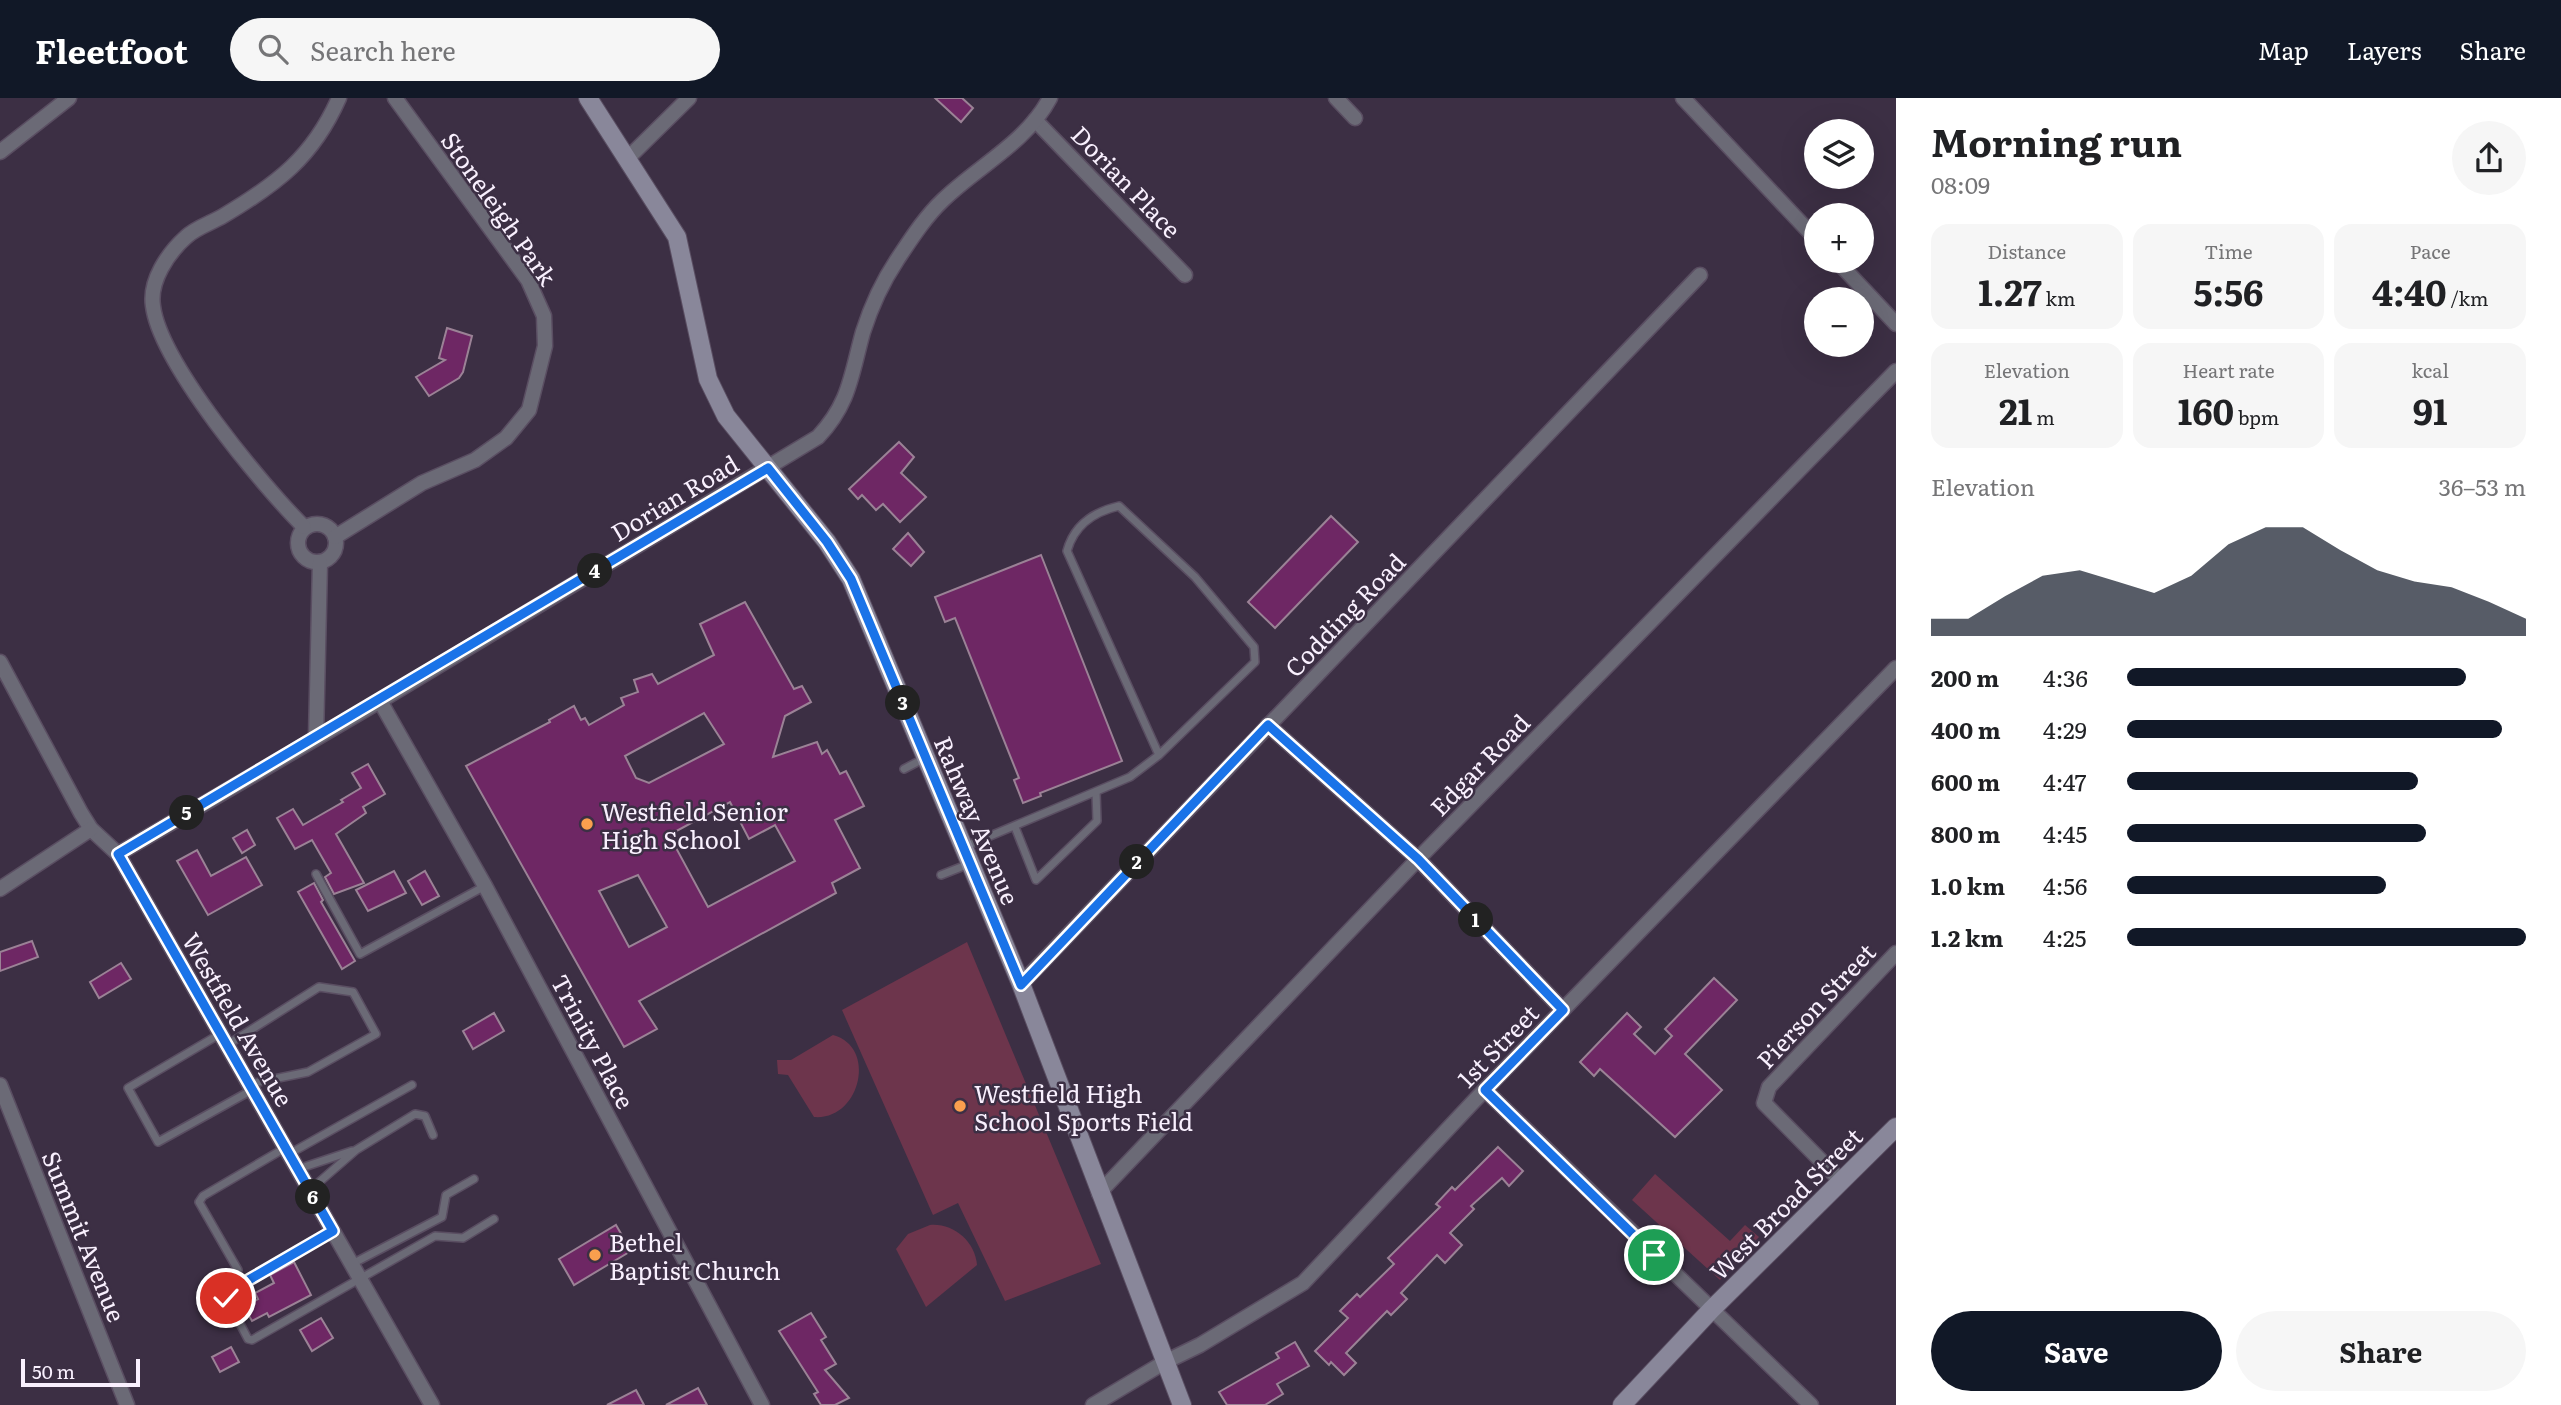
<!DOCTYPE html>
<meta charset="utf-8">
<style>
body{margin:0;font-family:Literata,serif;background:#f6f6f6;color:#202124;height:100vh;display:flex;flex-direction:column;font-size:26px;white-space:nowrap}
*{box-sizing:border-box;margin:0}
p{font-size:23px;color:#757577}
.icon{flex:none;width:38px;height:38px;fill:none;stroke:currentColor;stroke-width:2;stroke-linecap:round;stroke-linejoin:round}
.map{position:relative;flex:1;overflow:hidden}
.sheet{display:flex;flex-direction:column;background:#fff;width:665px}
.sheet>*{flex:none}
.fabs{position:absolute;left:1804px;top:21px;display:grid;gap:14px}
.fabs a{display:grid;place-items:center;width:70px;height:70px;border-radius:50%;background:#fff;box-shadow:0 7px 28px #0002;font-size:35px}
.scale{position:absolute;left:21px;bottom:18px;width:119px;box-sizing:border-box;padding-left:7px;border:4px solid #f9f0fe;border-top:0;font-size:19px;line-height:24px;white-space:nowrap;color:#f9f0fe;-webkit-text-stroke:5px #3c2f44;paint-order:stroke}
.pin{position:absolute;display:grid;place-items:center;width:60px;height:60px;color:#fff;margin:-30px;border:4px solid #fff;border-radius:50%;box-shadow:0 2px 7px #0007}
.km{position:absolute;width:35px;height:35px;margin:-18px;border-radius:50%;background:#222;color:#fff;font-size:19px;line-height:35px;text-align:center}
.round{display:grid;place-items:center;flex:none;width:74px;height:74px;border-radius:37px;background:#f6f6f6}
.headline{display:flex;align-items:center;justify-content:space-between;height:119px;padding:0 35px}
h1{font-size:38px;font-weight:700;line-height:52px}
.stats{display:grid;grid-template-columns:repeat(3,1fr);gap:10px;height:119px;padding:7px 35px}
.stats div{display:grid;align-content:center;border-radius:18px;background:#f6f6f6;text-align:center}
.stats b{font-size:35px;font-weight:700}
.stats small{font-size:19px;font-weight:400}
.stats p{font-size:19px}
.chart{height:196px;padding:14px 35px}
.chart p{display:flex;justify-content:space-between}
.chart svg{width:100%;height:126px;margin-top:7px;fill:#111827;opacity:.7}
.button{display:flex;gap:14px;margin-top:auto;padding:14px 35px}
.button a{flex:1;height:80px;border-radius:42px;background:#111827;color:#fff;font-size:28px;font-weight:700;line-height:80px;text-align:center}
.button a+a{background:#f6f6f6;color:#202124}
ul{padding:0 35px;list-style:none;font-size:23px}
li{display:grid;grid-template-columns:112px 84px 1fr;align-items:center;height:52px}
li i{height:18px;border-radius:9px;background:#111827}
header{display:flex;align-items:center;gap:42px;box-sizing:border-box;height:98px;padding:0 35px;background:#111827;color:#fff}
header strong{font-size:33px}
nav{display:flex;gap:38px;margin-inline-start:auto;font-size:24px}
.search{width:490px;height:63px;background:#f6f6f6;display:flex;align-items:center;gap:18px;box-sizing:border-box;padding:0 24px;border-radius:38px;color:#757577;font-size:26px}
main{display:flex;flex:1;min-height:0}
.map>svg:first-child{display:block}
.green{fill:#6d354c}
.building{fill:#6e2764;stroke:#9b8296;stroke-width:2;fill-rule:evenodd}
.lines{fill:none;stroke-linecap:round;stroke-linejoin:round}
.lane-casing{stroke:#5a4e62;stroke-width:10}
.street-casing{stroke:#5a4e62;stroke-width:17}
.secondary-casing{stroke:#5a4e62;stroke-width:20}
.lane{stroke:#6b6a76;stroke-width:7}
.street{stroke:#6b6a76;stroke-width:14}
.secondary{stroke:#89879a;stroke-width:18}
.route-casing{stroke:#fff;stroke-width:14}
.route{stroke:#1a73e8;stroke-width:9}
.poi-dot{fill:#fa9f4e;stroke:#3c2f44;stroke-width:2.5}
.labels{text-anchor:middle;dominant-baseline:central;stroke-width:5;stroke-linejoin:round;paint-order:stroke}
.street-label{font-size:24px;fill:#f9f0fe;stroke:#3c2f44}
.poi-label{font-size:24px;fill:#f9f0fe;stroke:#3c2f44;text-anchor:start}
</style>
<header>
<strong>Fleetfoot</strong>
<div class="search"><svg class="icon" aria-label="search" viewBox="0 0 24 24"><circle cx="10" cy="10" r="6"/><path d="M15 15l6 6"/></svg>Search here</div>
<nav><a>Map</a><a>Layers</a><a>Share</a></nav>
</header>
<main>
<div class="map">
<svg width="1896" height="1307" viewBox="0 0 1896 1307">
<rect width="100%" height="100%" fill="#3c2f44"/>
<g class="green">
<polygon points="967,844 1101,1166 1005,1203 958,1105 933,1117 842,912"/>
<path d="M833,937C878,949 860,1023 814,1019L788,977L778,976L777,962H791Z"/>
<polygon points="1655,1076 1730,1143 1745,1127 1759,1139 1720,1182 1632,1102"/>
<path d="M930,1127C953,1125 975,1143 977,1167L926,1209L896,1151L908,1136Z"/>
</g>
<g class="building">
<polygon points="935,0 962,0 973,10 961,24"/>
<polygon points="447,230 472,238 463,274 459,280 429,298 416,279 445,262 439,260"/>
<polygon points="899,344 914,359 901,375 926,399 900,424 883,406 876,412 862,397 858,401 849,391"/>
<polygon points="1331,418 1358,444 1275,530 1248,504"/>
<polygon points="908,435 924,454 911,468 893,451"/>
<polygon points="1041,457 1122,663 1040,695 1041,698 1023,705 1014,682 1019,680 955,520 945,524 935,499"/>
<path d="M745,504L794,591L802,588L811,604L785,618L773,659L817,644L822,656L827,652L840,676L846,673L864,708L835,722L860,770L832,785L836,795L639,903L657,931L624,949L466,668L550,624L549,622L574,608L581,622L585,620L589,627L624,607L621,600L638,594L634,582L652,576L658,586L714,557L700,526ZM704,615L724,646L649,685L636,680L625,658ZM730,704L749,741L775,727L795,763L708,809L669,737ZM638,777L667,829L629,849L599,793Z"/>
<polygon points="368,666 385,696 363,709 366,715 336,736 364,785 334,796 325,779 331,775 312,742 295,751 277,720 293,711 303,727 343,704 341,702 361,690 352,675"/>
<polygon points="247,732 255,747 242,755 233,740"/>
<polygon points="197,752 211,778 246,759 262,787 208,817 177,763"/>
<polygon points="394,773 406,795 368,813 356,792"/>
<polygon points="425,773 439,798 422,807 408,783"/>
<polygon points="314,785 323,802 321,804 355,863 342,871 298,794"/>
<polygon points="32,843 38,859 0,873 0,854"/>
<polygon points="121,865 131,881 99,900 90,884"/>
<polygon points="1714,880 1737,902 1685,956 1722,992 1675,1039 1600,971 1594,978 1580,964 1627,915 1641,929 1634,936 1655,956 1672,938 1665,931"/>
<polygon points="494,915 504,933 473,951 463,933"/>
<polygon points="1498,1049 1523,1073 1509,1088 1502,1080 1471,1108 1474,1111 1450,1135 1462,1147 1445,1165 1437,1157 1401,1195 1407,1201 1391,1217 1387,1213 1346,1255 1356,1265 1344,1277 1331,1264 1329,1267 1315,1253 1348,1220 1340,1213 1357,1196 1360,1199 1394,1166 1388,1160 1440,1109 1436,1106 1452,1089 1455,1092"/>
<polygon points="616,1127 631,1153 574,1187 559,1161"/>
<polygon points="294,1164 311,1197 269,1219 267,1215 252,1223 244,1209 258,1201 255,1195 274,1185 270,1177"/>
<polygon points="811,1215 826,1239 821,1242 836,1266 825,1272 849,1300 835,1307 821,1307 814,1296 818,1294 779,1233"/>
<polygon points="321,1220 333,1240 312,1253 300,1232"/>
<polygon points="1295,1244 1309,1268 1277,1286 1283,1296 1265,1307 1227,1307 1219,1294 1279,1260 1276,1255"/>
<polygon points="231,1249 239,1264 220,1274 212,1259"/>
<polygon points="698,1290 707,1307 666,1307"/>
<polygon points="636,1292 644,1307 607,1307"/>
</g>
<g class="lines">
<defs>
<g id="lane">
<polyline points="904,671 925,660"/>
<polyline points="1015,729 1036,782 1097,723 1096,694"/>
<path d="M964,749L1130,679L1159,657L1255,564L1254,549L1195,479L1119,408C1093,414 1074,427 1067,453L1159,657"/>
<polyline points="316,776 360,856 485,788"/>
<polyline points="941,777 969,766"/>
<polyline points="220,936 128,990 158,1044 252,992"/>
<polyline points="227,947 319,889 353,894 376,936 308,974 249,986"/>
<polyline points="289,1056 412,987"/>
<polyline points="298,1071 352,1053"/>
<polyline points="310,1092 356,1052 415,1016 425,1018 433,1037"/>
<polyline points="333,1133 225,1197 248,1241 252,1242 435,1138 463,1140 494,1121"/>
<polyline points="352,1166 442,1119 446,1097 474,1081"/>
<polyline points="238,1172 199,1104 203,1098 285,1050"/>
</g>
<g id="street">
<polyline points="1336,0 1355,20"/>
<polyline points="1683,0 1816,141"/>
<polyline points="1035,22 1185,177"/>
<polyline points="0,54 69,0"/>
<polyline points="628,60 689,0"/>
<polyline points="1837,163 1896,226"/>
<circle cx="317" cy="445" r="19"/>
<path d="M304,429C263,388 160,265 153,208C149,183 168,155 186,139C195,130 211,125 223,118C277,86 313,59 339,0"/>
<polyline points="335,439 422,385 475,362 506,340 529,312 545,248 544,218 528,182 395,0"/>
<polyline points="0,564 81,715 91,731 118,756 432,1307"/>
<polyline points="380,603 485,788 762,1307"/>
<polyline points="1268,627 1418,761 1563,912"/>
<polyline points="316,639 320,464"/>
<path d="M118,756L380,603L818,339C850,305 851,277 863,234C871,209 883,183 897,162C911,141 925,119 943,102C978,68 1026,45 1050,0"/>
<polyline points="0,791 91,731"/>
<polyline points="1021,886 1700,177"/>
<polyline points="0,987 127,1307"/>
<polyline points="1485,992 1811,1307"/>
<polyline points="1841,1083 1764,1005 1769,989 1896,855"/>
<polyline points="1099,1095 1418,761 1896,273"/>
<polyline points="1093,1307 1165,1264 1200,1247 1303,1185 1475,1002 1896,570"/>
</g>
<g id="secondary">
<polyline points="588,0 677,139 708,281 726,318 827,444 851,481 1021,886 1182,1307"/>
<polyline points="1622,1307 1711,1212 1896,1029"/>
</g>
</defs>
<use href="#lane" class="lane-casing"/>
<use href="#street" class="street-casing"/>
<use href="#secondary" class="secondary-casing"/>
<use href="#lane" class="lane"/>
<use href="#street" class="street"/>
<use href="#secondary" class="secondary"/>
</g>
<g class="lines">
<defs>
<polyline id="route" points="226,1200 228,1194 333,1133 118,756 768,370 827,444 851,481 1021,887 1268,627 1418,761 1563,912 1485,992 1654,1157"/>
</defs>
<use href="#route" class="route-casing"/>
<use href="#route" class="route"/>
</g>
<g class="poi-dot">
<circle cx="587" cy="726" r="7"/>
<circle cx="960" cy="1008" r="7"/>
<circle cx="595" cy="1157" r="7"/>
</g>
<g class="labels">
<g class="street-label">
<text transform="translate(1127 83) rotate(46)">Dorian Place</text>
<text transform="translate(500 110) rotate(55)">Stoneleigh Park</text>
<text transform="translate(674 399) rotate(-31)">Dorian Road</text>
<text transform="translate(1344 516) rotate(-46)">Codding Road</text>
<text transform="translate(1479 666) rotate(-46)">Edgar Road</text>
<text transform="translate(978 722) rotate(67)">Rahway Avenue</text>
<text transform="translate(1815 907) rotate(-47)">Pierson Street</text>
<text transform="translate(239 921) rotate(60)">Westfield Avenue</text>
<text transform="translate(594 943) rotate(62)">Trinity Place</text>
<text transform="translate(1497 947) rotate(-46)">1st Street</text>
<text transform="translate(1785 1105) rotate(-45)">West Broad Street</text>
<text transform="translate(85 1138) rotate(68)">Summit Avenue</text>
</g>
<g class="poi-label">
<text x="601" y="712">Westfield Senior<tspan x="601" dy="28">High School</tspan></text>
<text x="974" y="994">Westfield High<tspan x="974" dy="28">School Sports Field</tspan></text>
<text x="609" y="1143">Bethel<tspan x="609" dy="28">Baptist Church</tspan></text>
</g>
</g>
</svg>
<div class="fabs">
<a><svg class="icon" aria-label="layers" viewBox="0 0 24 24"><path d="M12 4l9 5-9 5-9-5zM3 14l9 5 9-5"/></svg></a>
<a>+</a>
<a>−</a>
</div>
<div class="scale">50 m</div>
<div class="pin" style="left:1654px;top:1157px;background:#1e9e55"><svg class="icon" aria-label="arrive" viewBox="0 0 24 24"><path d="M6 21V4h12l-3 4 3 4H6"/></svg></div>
<div class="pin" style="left:226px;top:1200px;background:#d93025"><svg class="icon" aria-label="check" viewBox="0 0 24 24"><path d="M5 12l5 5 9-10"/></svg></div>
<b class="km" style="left:1476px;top:822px">1</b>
<b class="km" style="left:1137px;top:764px">2</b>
<b class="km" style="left:903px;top:605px">3</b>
<b class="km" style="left:595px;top:473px">4</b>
<b class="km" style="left:187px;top:715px">5</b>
<b class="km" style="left:313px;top:1099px">6</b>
</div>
<section class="sheet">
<div class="headline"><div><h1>Morning run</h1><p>08:09</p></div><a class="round"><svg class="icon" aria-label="share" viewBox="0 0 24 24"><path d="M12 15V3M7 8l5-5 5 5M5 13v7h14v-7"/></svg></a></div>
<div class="stats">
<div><p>Distance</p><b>1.27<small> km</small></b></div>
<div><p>Time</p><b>5:56</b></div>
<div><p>Pace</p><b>4:40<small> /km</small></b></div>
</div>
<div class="stats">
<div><p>Elevation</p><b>21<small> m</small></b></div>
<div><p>Heart rate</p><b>160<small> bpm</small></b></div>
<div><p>kcal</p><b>91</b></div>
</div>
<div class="chart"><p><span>Elevation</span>36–53 m</p>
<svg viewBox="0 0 160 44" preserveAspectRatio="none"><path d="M0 44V38L10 38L20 30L30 23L40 21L50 25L60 29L70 23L80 12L90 6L100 6L110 14L120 21L130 25L140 27L150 32L160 38V44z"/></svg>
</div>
<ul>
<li><b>200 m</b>4:36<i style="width:85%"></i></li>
<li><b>400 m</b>4:29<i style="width:94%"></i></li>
<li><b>600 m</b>4:47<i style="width:73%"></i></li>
<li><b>800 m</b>4:45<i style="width:75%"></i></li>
<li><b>1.0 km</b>4:56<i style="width:65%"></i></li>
<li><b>1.2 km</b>4:25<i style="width:100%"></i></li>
</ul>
<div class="button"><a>Save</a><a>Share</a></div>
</section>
</main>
